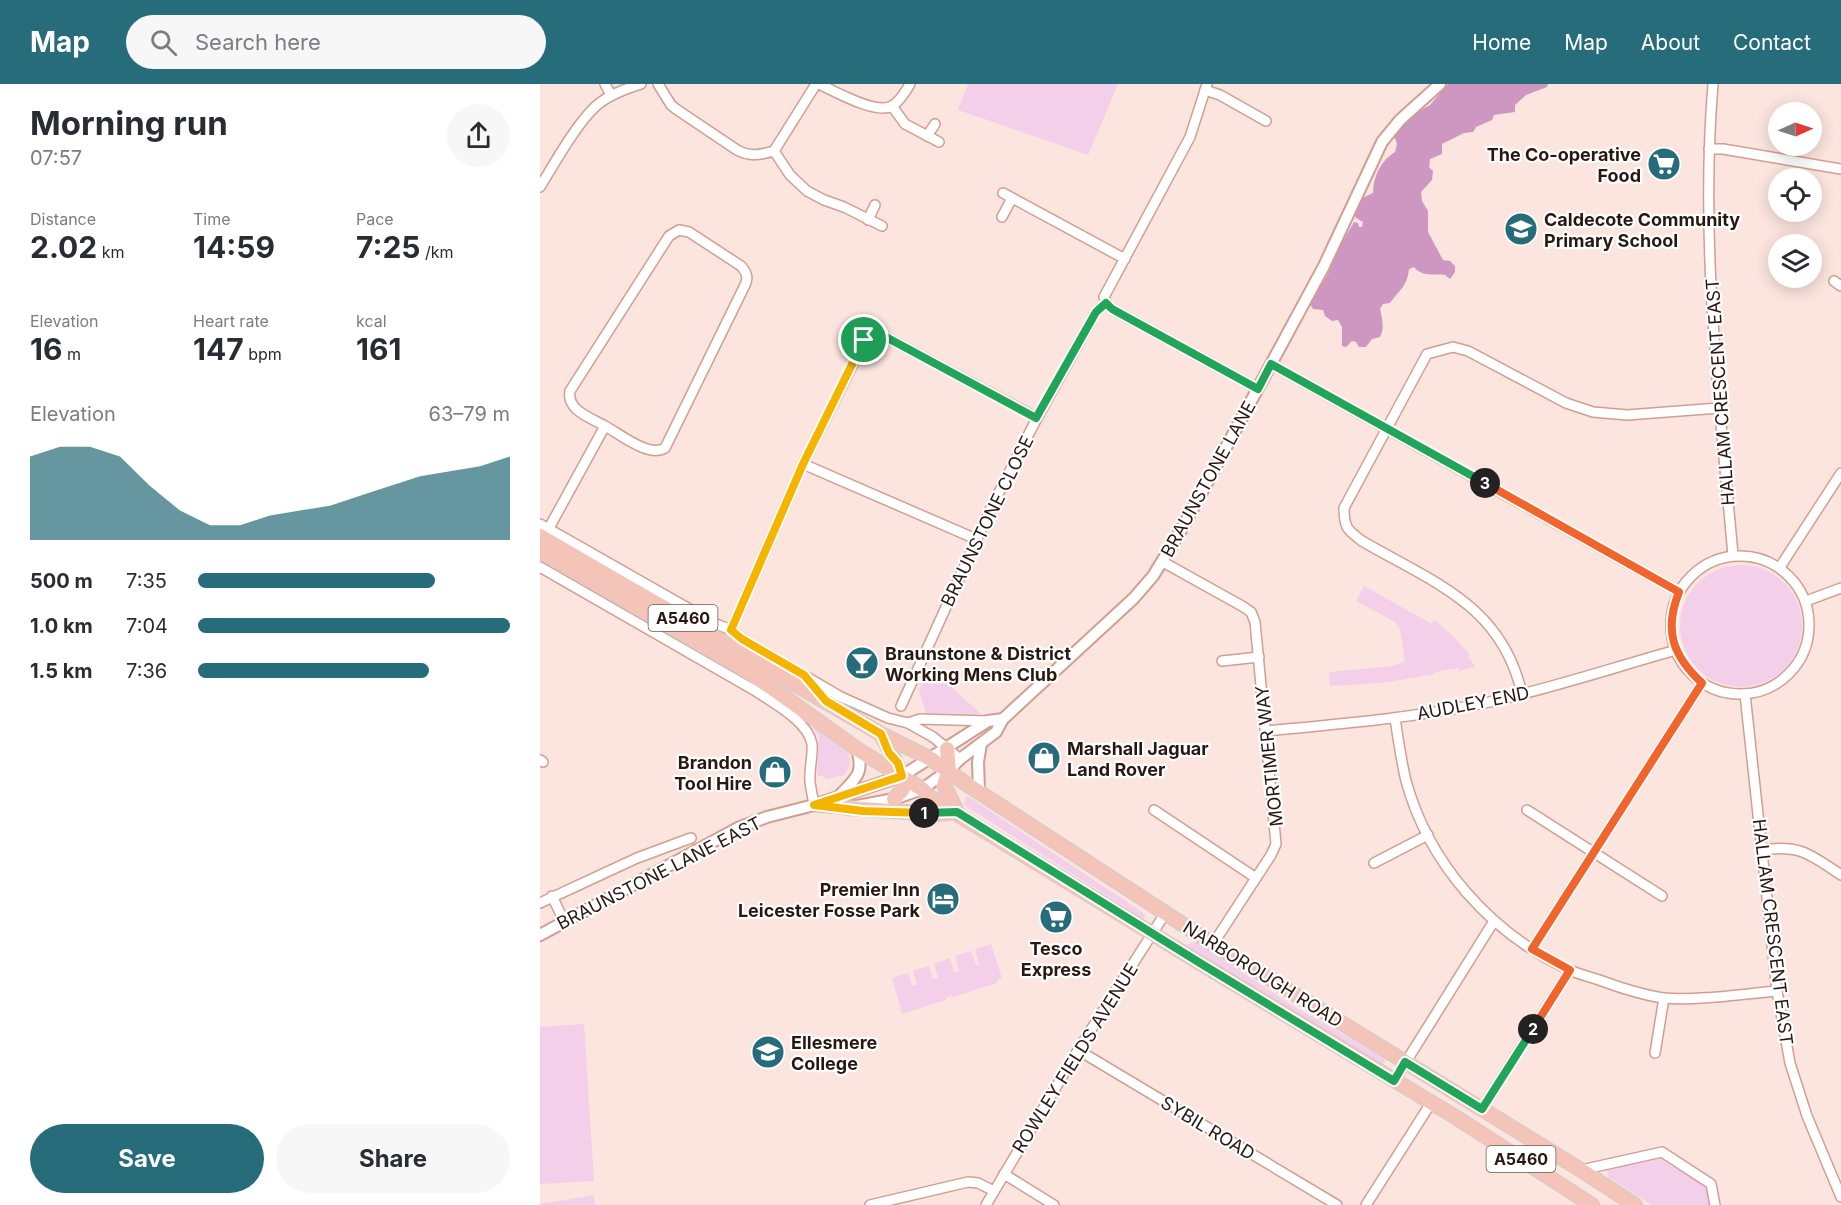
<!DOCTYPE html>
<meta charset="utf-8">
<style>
body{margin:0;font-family:Inter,sans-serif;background:#f7f7f7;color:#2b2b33;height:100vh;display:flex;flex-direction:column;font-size:22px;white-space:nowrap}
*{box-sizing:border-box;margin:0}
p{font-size:20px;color:#7c7c81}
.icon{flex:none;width:33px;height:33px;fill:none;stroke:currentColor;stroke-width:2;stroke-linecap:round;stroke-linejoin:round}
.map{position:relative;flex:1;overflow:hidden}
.details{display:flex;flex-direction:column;background:#fff;width:540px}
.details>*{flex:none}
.needle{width:39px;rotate:87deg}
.tools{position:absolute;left:1228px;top:18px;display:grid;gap:12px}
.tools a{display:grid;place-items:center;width:54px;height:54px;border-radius:50%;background:#fff;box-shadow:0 3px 15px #0003;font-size:30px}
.pin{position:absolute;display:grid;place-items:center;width:51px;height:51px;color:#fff;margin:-26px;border:3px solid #fff;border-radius:50%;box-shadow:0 2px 6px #0007}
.km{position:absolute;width:30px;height:30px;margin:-15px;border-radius:50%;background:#222;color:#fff;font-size:16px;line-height:30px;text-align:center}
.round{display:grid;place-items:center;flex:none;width:63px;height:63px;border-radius:32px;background:#f7f7f7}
.summary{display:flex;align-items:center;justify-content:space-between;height:102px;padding:0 30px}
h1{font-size:33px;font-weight:700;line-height:45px}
.figures{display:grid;grid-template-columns:repeat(3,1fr);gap:9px;height:102px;padding:6px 30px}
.figures div{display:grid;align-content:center}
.figures b{font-size:30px;font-weight:700}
.figures small{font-size:16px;font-weight:400}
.figures p{font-size:16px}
.chart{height:168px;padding:12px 30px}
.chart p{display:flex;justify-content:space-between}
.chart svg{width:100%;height:108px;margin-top:6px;fill:#266c7a;opacity:.7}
.cta{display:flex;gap:12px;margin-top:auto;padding:12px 30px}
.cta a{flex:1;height:69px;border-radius:36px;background:#266c7a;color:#fff;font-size:24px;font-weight:700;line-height:69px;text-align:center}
.cta a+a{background:#f7f7f7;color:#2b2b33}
ul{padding:0 30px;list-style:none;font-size:20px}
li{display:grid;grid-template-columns:96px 72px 1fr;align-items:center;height:45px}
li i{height:15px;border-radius:8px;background:#266c7a}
header{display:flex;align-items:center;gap:36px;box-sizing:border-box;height:84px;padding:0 30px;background:#266c7a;color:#fff}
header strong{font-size:28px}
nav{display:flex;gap:33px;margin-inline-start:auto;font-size:21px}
.search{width:420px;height:54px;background:#f7f7f7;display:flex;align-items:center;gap:15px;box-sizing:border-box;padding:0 21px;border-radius:33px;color:#7c7c81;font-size:22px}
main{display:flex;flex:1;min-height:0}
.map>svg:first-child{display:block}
.green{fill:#f3cfea}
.forest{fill:#ce97c2}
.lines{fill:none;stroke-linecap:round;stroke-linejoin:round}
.minor-casing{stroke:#d29e91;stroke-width:12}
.tertiary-casing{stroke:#d29e91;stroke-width:14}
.primary-casing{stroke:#d0cccb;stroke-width:16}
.minor{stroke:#fff;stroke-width:9}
.tertiary{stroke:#fff;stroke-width:10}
.primary{stroke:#f5c4b8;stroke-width:14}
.split-1-casing{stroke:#fff;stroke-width:12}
.split-2-casing{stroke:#fff;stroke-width:12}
.split-3-casing{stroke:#fff;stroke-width:12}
.split-4-casing{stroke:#fff;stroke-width:12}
.split-1{stroke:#f5b400;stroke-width:8}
.split-2{stroke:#22a559;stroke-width:8}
.split-3{stroke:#f0652b;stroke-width:8}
.split-4{stroke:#22a559;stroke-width:8}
.labels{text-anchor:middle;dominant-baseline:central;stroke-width:4.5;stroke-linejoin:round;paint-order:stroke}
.shield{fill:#fff;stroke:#6a5d59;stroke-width:1.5}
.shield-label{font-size:16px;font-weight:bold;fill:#2a1712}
.poi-label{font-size:18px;font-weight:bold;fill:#2a1712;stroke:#fff;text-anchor:start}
.street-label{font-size:18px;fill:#2a1712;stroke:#fff}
</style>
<header>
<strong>Map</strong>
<div class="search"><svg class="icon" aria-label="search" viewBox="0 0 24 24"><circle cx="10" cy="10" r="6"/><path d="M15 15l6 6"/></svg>Search here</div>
<nav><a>Home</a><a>Map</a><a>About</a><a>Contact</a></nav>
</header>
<main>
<section class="details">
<div class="summary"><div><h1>Morning run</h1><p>07:57</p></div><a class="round"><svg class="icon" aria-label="share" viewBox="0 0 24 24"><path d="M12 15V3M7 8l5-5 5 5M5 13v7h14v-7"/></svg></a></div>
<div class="figures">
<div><p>Distance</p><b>2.02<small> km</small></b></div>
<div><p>Time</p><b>14:59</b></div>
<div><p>Pace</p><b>7:25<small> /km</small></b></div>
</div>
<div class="figures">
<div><p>Elevation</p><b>16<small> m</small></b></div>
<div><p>Heart rate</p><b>147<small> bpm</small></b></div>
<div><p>kcal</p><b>161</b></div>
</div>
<div class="chart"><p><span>Elevation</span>63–79 m</p>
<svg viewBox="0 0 160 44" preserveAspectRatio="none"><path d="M0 44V10L10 6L20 6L30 10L40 22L50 32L60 38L70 38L80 34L90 32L100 30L110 26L120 22L130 18L140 16L150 14L160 10V44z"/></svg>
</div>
<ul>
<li><b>500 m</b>7:35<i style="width:76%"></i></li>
<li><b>1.0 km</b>7:04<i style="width:100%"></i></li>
<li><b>1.5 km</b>7:36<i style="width:74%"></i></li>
</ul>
<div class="cta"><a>Save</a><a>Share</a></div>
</section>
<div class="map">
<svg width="1301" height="1121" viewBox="0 0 1301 1121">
<rect width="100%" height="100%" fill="#fce5df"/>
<g class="green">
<polygon points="428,0 578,0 548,71 418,26"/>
<circle cx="1201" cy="542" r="61"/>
<polygon points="824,502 892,540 894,536 912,551 930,571 928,572 935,583 919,587 918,584 895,588 895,590 842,599 790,602 789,588 853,582 865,577 860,546 855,538 816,517"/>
<polygon points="386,590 407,599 441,630 386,629 379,606"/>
<polygon points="273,643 309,670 310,680 305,691 286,695 282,691 277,693 279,652"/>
<polygon points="426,711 605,830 605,834 602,834 424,721"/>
<polygon points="656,858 752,921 844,974 845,979 839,980 643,861"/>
<polygon points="451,860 462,894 457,896 457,899 413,913 412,911 406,914 406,916 362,930 352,894 368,889 372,902 377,901 373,887 389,882 393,895 398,894 394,880 410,874 414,888 419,887 415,872 431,867 436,881 439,881 435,865"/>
<polygon points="44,940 54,1097 0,1100 0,943"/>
<polygon points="1120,1075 1168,1104 1172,1121 1112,1121 1068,1093 1067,1085"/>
<polygon points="54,1111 55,1121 0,1121 0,1120"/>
</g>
<path class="forest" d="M908,0H1008L1007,3L986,11L975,21V28L954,31L952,36L936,43L933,48L924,49L902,60V70L890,75L889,83L893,87L892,96L881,108L882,117L888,127V148L903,176L910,177L915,182V188L910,195L905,191C893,190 882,193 874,183L869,185C867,203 860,205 850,219L843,220L840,225C842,235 845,243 840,253L832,255L826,263H819L816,258L812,257L806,263L802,262V243L798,236L792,237L785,232L783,226L773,225L768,217L770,213L776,212C777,202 787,195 790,185C794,176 797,166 801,156L804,155L814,138L818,139L819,143H822L823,138L816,134L814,129L820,115L833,109C833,93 841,76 855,68L857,60L853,49L874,30L890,21Z"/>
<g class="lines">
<defs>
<g id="minor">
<polyline points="65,0 71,11"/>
<path d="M118,0L131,21L136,25L197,66C210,73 220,71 234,67L250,91L267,107L284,116L304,123L342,142"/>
<path d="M279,0C294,7 336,31 352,22C359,18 366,7 370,0"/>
<path d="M1173,0C1160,157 1179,315 1193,471"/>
<polyline points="665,6 680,11 726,37"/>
<polyline points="352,22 365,40 399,58"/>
<polyline points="387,52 395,40"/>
<polyline points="1169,65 1183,65 1301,85"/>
<polyline points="234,67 276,0"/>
<path d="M0,103C14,80 37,39 56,22C68,11 85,5 101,0"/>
<polyline points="463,109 585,175"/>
<polyline points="462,133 472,114"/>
<polyline points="328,136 335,121"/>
<polyline points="1294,197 1301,202"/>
<polyline points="566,219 572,225 718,305"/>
<polyline points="731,280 1139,508"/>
<polyline points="263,380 436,455"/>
<polyline points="0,440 174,539 191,546 202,555 299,612 348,634 368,639 393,653 420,675"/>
<path d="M9,444L65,342C80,350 109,374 125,364L205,201C209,193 206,188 201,182L149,148L139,146L129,152L30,307C26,326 51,334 65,342"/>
<circle cx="1200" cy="541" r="69"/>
<polyline points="623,478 702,522 711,528 715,538 736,760 731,771 673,860"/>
<path d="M0,483L214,606C232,618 268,637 272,660C273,673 269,685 270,698C271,706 273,714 274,721"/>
<polyline points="1240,483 1301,389"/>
<polyline points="1266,517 1301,504"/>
<polyline points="191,546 263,380 327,252 338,250 344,252 497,334"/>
<polyline points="682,577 719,573"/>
<path d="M982,610C962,521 894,499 822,457C807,446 804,443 804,424L887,270L913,263L928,267L1026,319L1053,328L1087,331L1179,324"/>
<polyline points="1205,610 1237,907 1250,979 1267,1032 1301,1113"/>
<polyline points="361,622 452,422 497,334 556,228 566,219 564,213 650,53 667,0"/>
<path d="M855,634C858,655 861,676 866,697C889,780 950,848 1027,885C1038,890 1050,893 1062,897C1081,904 1103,911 1123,914C1157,917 1203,910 1237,907"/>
<polyline points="368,639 380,635 448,637"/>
<path d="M726,647C799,640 873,634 945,619C1009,605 1072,584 1136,566"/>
<polyline points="0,676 3,678"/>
<polyline points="614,726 716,794"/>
<polyline points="987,726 1122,812"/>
<path d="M1222,766C1260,760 1271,771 1301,791"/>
<polyline points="834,779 888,751"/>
<polyline points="12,812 24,837"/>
<polyline points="0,819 97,774 151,754"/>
<polyline points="992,865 1162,599"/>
<polyline points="538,966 797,1121"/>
<polyline points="1115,969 1124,914"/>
<polyline points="854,997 954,837"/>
<polyline points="942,1025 1030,886"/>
<polyline points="1041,1086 1122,1068 1171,1100 1175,1121"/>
<polyline points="464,1090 514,1121"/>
<polyline points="330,1121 428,1098 438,1099 454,1107"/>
<polyline points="446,1121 538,966 626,828"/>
<polyline points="826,1121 891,1019"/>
</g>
<g id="tertiary">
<polyline points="439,706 438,678 441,660"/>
<path d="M301,710C317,693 324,689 317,665"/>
<polyline points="274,721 307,724 354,715 382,705 409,686 420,675 456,648 463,635 594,514 613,492 643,443 784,182 842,58 860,36 900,0"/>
<polyline points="0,851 200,743 227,733 274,721 362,692 448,637 463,635"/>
</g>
<g id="primary">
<polyline points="0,452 341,650 391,675 425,699 673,860 1041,1086 1095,1121"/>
<polyline points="0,467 211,589 317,665 382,705 391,714 660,879 917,1034 1052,1121"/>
<path d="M341,650C351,671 361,681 363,705L354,715"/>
<polyline points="407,665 409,686 404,701 417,728"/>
<polyline points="307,724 396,730 417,728"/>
</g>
</defs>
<use href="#minor" class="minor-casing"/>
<use href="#tertiary" class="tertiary-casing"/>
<use href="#primary" class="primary-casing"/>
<use href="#minor" class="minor"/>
<use href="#tertiary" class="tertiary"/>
<use href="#primary" class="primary"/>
</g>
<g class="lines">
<defs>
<polyline id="split-1" points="324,256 263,380 191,546 202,555 264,591 286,617 341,650 349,669 358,679 362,692 274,721 323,727 384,729"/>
<polyline id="split-2" points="384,729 417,728 660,879 854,997 865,978 942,1025 993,945"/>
<path id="split-3" d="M945,399L1139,508C1124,546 1132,571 1162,599L992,865L1030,886L993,945"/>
<polyline id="split-4" points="324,256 332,250 344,252 496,334 556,228 566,219 572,225 718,305 731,280 945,399"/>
</defs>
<use href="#split-1" class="split-1-casing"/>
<use href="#split-2" class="split-2-casing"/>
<use href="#split-3" class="split-3-casing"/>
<use href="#split-4" class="split-4-casing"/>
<use href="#split-1" class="split-1"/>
<use href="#split-2" class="split-2"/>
<use href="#split-3" class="split-3"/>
<use href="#split-4" class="split-4"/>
</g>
<defs>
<symbol id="supermarket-disc" viewBox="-11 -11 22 22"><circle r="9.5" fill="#266c7a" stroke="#fff"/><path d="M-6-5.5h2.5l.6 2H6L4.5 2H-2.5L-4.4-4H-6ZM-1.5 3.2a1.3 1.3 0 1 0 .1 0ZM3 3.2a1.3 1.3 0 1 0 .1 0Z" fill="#fff"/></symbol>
<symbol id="school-disc" viewBox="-11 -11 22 22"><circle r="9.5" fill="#266c7a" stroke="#fff"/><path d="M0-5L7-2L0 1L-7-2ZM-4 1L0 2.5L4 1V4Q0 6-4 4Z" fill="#fff"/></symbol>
<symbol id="bar-disc" viewBox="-11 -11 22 22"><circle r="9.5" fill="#266c7a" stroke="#fff"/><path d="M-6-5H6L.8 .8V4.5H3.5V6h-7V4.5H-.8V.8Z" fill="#fff"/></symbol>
<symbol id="shop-disc" viewBox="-11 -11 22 22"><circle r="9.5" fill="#266c7a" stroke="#fff"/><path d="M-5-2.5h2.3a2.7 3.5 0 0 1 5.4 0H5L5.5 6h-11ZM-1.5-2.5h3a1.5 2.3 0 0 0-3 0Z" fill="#fff"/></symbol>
<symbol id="hotel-disc" viewBox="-11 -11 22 22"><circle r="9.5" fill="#266c7a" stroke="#fff"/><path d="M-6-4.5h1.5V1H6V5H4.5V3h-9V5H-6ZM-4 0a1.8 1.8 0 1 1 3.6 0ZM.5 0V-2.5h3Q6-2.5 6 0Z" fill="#fff"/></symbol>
</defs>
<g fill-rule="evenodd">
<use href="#supermarket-disc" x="1105" y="61" width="38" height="38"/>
<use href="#school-disc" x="962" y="126" width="38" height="38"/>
<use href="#bar-disc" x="303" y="560" width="38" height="38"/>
<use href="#shop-disc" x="485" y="655" width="38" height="38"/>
<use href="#shop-disc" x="216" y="669" width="38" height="38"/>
<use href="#hotel-disc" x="384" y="796" width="38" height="38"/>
<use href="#supermarket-disc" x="497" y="814" width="38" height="38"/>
<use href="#school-disc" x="209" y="949" width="38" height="38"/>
</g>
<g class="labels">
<g class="shield">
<rect x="108.5" y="521" width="69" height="26" rx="4.5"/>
<rect x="946.5" y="1062" width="69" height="26" rx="4.5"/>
</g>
<g class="shield-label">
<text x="143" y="534">A5460</text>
<text x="981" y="1075">A5460</text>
</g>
<g class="poi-label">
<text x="1101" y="70" text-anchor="end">The Co-operative<tspan x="1101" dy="21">Food</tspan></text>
<text x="1004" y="135">Caldecote Community<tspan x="1004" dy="21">Primary School</tspan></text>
<text x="345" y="569">Braunstone &amp; District<tspan x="345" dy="21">Working Mens Club</tspan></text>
<text x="527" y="664">Marshall Jaguar<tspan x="527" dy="21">Land Rover</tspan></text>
<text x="212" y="678" text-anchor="end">Brandon<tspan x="212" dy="21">Tool Hire</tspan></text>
<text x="380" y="805" text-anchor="end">Premier Inn<tspan x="380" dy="21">Leicester Fosse Park</tspan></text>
<text x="516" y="864" text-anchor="middle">Tesco<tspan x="516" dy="21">Express</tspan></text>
<text x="251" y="958">Ellesmere<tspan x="251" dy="21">College</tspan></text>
</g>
<g class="street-label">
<text transform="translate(1180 308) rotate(-94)">HALLAM CRESCENT EAST</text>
<text transform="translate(668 395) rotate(-61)">BRAUNSTONE LANE</text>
<text transform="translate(447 437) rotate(-64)">BRAUNSTONE CLOSE</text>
<text transform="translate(933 619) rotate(-11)">AUDLEY END</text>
<text transform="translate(729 672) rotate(-96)">MORTIMER WAY</text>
<text transform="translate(119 789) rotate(-27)">BRAUNSTONE LANE EAST</text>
<text transform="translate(1233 848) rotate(83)">HALLAM CRESCENT EAST</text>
<text transform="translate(723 890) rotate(32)">NARBOROUGH ROAD</text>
<text transform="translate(535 974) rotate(-58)">ROWLEY FIELDS AVENUE</text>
<text transform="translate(668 1044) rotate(31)">SYBIL ROAD</text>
</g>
</g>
</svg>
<div class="tools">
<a><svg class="needle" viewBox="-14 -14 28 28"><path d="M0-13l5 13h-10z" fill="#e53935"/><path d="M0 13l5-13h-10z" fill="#7c7c81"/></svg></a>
<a><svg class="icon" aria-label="locate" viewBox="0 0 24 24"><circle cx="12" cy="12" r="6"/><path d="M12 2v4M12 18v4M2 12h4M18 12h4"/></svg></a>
<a><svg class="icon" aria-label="layers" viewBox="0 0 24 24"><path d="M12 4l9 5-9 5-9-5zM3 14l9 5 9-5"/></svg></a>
</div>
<div class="pin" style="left:324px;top:256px;background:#1e9e55"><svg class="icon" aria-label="arrive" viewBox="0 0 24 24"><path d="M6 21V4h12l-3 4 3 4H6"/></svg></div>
<b class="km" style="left:384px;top:729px">1</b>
<b class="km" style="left:993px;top:945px">2</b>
<b class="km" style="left:945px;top:399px">3</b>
</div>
</main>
